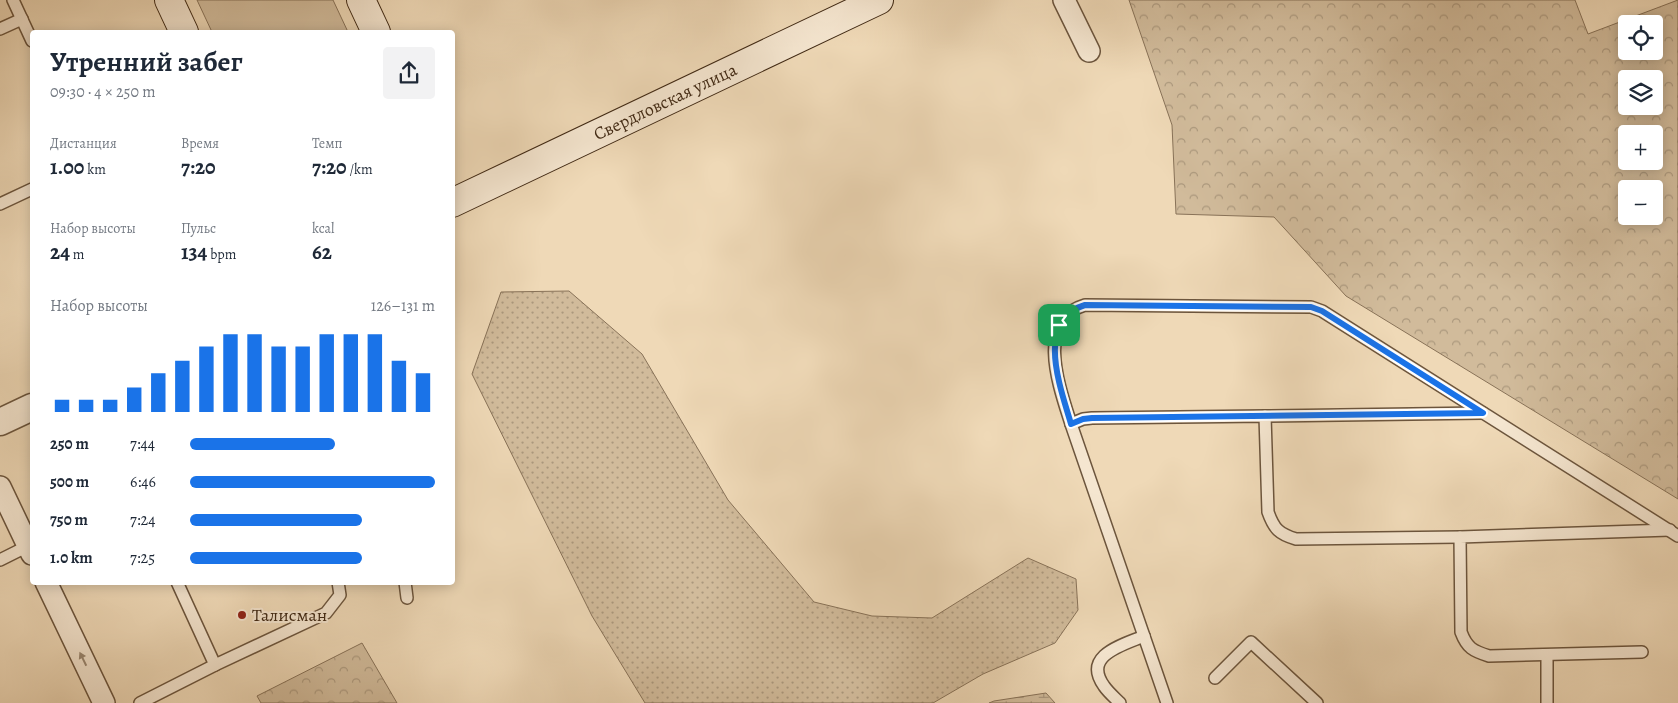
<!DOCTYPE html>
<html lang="ru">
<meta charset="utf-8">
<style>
body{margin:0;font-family:Alegreya,serif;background:#f2f2f3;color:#1f2937;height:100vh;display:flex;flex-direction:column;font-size:19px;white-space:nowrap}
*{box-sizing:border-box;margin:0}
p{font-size:16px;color:#747a83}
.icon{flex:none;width:28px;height:28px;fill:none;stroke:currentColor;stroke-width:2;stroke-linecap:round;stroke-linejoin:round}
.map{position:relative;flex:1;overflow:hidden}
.drawer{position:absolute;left:30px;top:30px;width:425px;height:555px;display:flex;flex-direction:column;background:#fff;border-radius:5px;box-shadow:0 2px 12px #0003}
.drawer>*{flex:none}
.fabs{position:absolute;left:1618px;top:15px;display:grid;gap:10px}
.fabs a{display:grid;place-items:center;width:45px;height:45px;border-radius:5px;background:#fff;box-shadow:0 2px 12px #0003;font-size:25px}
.pin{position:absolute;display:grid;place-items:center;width:42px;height:42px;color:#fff;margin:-21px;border-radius:10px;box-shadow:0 2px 8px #0006}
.round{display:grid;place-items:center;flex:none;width:52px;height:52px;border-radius:5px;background:#f2f2f3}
.overview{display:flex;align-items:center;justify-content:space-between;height:85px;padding:0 20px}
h1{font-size:28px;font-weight:700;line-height:38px}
.metrics{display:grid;grid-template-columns:repeat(3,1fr);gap:8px;height:85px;padding:5px 20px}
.metrics div{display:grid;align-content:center}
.metrics b{font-size:21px;font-weight:700}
.metrics small{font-size:14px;font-weight:400}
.metrics p{font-size:14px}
.chart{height:140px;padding:10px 20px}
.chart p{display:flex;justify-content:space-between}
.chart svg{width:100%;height:90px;margin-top:5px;stroke:#1a73e8;stroke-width:6}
ul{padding:0 20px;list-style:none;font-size:16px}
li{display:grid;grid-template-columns:80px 60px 1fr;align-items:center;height:38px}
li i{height:12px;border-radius:6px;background:#1a73e8}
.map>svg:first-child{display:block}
.grass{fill:url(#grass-dots);stroke:#887258}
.forest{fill:url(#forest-crowns);stroke:#887258;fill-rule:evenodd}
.wetland{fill:url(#wetland-marsh);stroke:#887258}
.park{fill:#d1bb9b;stroke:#887258}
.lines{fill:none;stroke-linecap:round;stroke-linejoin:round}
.service-casing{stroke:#6c553d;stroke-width:14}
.minor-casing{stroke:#6c553d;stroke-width:24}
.tertiary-casing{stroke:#6c553d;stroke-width:29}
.secondary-casing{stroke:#402914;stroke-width:30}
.service{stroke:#f5e6d0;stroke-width:11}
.minor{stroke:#f5e6d0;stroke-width:21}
.tertiary{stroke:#f5e6d0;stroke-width:26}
.secondary{stroke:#f5e6d0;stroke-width:28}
.oneway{fill:#9a8872}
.route-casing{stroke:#fff;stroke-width:10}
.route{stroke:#1a73e8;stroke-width:6}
.poi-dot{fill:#8f2418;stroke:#f5e6d0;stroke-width:2}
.labels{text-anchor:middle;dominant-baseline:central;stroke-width:4;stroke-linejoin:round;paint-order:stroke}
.street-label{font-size:18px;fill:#402914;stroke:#f5e6d0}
.poi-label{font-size:18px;fill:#402914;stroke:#f5e6d0;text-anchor:start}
</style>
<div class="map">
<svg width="1678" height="703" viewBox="0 0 1678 703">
<defs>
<pattern id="grass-dots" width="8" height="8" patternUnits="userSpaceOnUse" patternTransform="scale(1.25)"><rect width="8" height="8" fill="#d1bb9b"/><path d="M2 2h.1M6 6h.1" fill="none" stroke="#ab987d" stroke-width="1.8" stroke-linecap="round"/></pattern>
<pattern id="forest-crowns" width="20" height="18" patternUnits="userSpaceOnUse" patternTransform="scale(1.25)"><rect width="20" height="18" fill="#d1bb9b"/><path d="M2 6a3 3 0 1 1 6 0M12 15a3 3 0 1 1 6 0" fill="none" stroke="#ab987d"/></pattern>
<pattern id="wetland-marsh" width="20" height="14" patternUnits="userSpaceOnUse" patternTransform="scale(1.25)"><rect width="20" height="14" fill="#d1bb9b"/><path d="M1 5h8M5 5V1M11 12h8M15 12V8" fill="none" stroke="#ab987d"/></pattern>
</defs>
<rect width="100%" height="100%" fill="#efd9b7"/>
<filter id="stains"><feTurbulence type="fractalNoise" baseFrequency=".004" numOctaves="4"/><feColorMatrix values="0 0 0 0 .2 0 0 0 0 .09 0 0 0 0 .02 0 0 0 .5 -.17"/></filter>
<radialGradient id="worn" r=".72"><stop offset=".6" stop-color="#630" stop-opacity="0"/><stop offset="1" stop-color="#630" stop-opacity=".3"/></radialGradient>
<polygon class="grass" points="569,291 642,354 728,500 814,602 872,616 932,618 1028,558 1076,579 1078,610 1055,643 983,674 933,703 645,703 592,616 472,374 501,292"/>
<g class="forest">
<path d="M1129,0H1575L1588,34L1678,0V499L1346,296L1274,217L1176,214L1172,125ZM1626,24H1654V51H1626ZM1626,79H1654V106H1626ZM1626,134H1654V161H1626ZM1626,189H1654V216H1626Z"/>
<polygon points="362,643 397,703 261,703 257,696"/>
</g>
<polygon class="wetland" points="1046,693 1055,703 989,703 994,701"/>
<polygon class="park" points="197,0 333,0 348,32 212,32"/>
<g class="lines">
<defs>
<g id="service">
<polyline points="13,0 32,41"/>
<polyline points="0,29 22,19"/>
<polyline points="0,204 32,189"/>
<polyline points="1265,416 1483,413"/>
<path d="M1071,424L1083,419L1092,418L1265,416L1268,512C1274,529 1279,534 1296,539L1460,537"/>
<polyline points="0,560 28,546"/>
<polyline points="177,582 215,665 326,613 340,595 338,582"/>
<polyline points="405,582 407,598"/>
<path d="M1642,652L1489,656C1473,651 1467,648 1461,632L1460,537L1670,530"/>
<polyline points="1215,678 1251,642 1317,703"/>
<polyline points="140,703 215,665"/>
<path d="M1120,703C1115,698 1108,692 1104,686C1082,655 1123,645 1144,636"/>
<path d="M1167,703L1071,424C1060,389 1034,320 1085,305L1311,307L1322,311L1678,536"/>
<polyline points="1547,703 1547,655"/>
</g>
<g id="minor">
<polyline points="1064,0 1089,51"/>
<polyline points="0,487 32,554"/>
<polyline points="46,582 104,703"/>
</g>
<polyline id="tertiary" points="0,422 32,407"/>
<g id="secondary">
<polyline points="169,0 184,32"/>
<polyline points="361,0 376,32"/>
<path id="s1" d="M452,203L879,0"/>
</g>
</defs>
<use href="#service" class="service-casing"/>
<use href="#minor" class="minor-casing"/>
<use href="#tertiary" class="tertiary-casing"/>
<use href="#secondary" class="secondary-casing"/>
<use href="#service" class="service"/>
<use href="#minor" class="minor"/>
<use href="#tertiary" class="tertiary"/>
<use href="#secondary" class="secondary"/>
</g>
<defs><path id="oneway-solid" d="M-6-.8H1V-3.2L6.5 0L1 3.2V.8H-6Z" transform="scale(1.25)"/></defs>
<use class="oneway" href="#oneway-solid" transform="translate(83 659) rotate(-116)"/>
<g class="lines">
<defs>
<path id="route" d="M1085,305L1311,307L1322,311L1483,413L1092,418L1083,419L1071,424C1061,389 1034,320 1085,305Z"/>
</defs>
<use href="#route" class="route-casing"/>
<use href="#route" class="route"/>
</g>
<circle class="poi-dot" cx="242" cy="615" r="5"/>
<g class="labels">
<g class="street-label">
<text stroke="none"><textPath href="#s1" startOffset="236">Свердловская улица</textPath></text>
</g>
<g class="poi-label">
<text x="252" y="615">Талисман</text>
</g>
</g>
<rect width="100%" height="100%" filter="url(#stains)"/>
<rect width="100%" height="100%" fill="url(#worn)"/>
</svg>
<div class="fabs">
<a><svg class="icon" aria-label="locate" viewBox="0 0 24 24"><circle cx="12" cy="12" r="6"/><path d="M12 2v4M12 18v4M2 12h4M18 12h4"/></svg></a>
<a><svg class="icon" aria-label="layers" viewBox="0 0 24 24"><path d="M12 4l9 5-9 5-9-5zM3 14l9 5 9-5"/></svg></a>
<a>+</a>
<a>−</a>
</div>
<div class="pin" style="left:1059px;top:325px;background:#1e9e55"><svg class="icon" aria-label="arrive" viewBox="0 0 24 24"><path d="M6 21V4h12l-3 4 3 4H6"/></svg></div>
<section class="drawer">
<div class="overview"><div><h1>Утренний забег</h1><p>09:30 · 4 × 250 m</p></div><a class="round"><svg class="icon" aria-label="share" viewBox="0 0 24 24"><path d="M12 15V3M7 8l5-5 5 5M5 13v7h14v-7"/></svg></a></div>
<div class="metrics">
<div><p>Дистанция</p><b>1.00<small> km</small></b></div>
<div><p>Время</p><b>7:20</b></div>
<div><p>Темп</p><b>7:20<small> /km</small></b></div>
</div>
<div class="metrics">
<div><p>Набор высоты</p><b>24<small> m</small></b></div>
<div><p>Пульс</p><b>134<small> bpm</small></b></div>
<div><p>kcal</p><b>62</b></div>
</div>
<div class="chart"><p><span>Набор высоты</span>126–131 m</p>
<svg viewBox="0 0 160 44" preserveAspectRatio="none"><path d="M5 44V38M15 44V38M25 44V38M35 44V32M45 44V25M55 44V19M65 44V12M75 44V6M85 44V6M95 44V12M105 44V12M115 44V6M125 44V6M135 44V6M145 44V19M155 44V25"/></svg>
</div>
<ul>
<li><b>250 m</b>7:44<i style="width:59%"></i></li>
<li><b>500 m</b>6:46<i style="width:100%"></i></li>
<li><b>750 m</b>7:24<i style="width:70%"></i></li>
<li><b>1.0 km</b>7:25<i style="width:70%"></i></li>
</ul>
</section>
</div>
